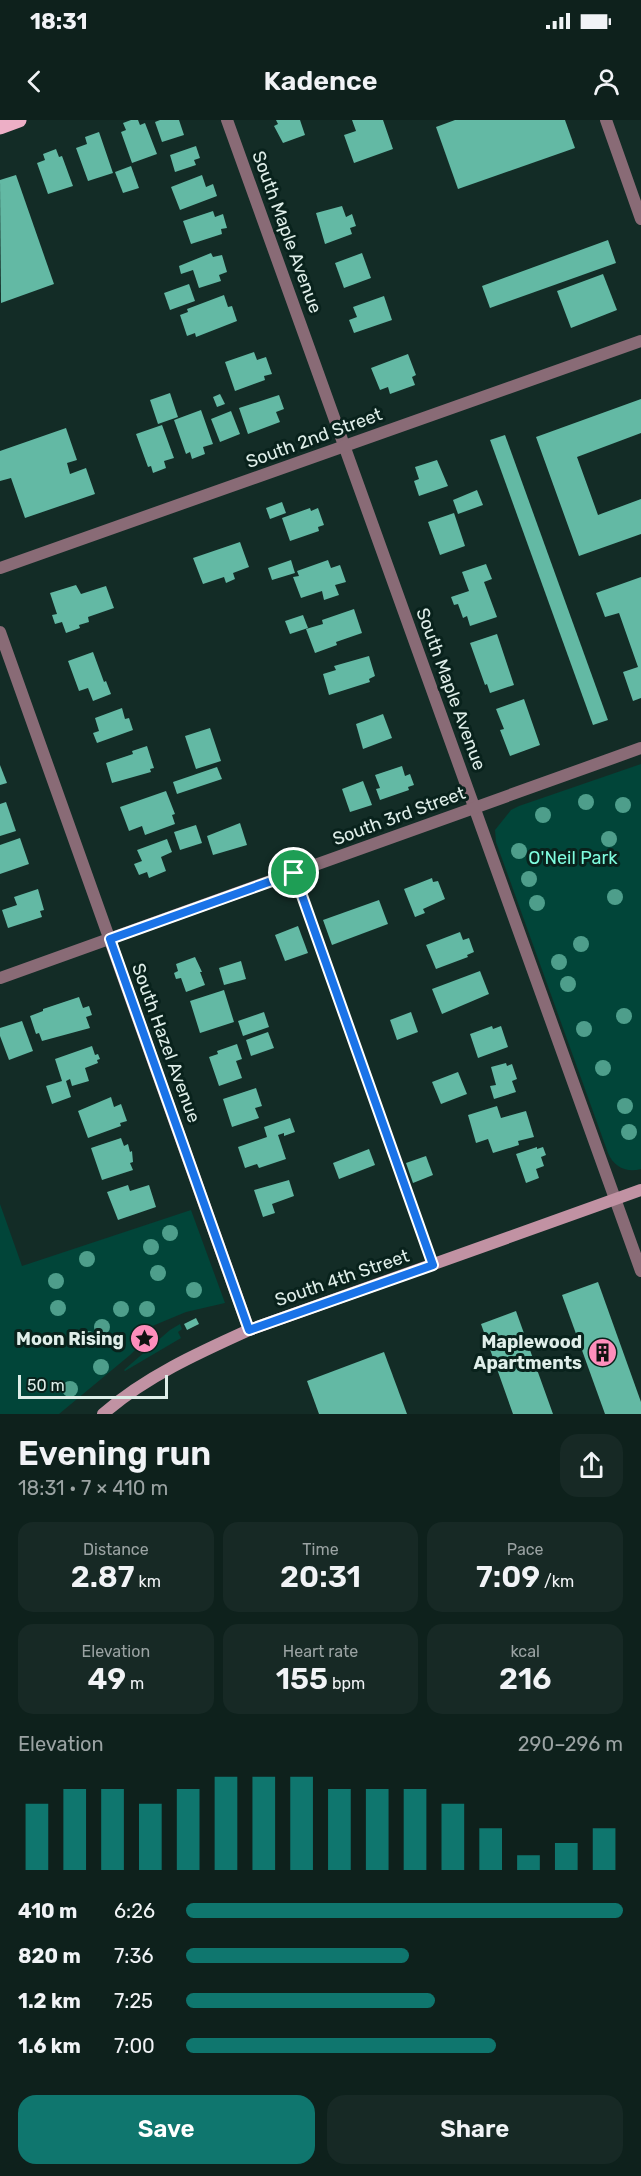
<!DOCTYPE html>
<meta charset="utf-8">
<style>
body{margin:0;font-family:Rubik,sans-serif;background:#172925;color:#f1f3f6;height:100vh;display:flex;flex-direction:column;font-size:22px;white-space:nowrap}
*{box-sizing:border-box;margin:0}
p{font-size:20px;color:#9ba3a3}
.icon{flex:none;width:33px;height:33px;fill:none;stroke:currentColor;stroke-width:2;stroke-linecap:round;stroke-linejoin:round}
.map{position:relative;height:1294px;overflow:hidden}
.details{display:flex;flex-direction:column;background:#0e211c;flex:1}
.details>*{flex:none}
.scale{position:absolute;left:18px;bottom:15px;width:150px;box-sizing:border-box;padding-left:6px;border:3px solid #dfeee9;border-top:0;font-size:16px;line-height:21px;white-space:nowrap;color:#dfeee9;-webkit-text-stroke:4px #09221c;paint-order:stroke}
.pin{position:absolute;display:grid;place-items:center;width:51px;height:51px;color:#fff;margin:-26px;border:3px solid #fff;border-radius:50%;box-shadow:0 2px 6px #0007}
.round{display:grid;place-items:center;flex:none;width:63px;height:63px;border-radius:18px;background:#172925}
.head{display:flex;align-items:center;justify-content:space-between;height:102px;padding:0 18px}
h1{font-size:33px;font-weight:600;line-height:45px}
.figures{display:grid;grid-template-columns:repeat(3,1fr);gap:9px;height:102px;padding:6px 18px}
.figures div{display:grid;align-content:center;border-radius:15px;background:#172925;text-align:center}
.figures b{font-size:30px;font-weight:600}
.figures small{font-size:16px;font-weight:400}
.figures p{font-size:16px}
.chart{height:168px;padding:12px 18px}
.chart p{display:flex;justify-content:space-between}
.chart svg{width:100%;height:108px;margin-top:6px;stroke:#0f766e;stroke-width:6}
.button{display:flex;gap:12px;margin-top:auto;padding:12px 18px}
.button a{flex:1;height:69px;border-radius:18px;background:#0f766e;color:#fff;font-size:24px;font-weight:600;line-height:69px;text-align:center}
.button a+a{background:#172925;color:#f1f3f6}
ul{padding:0 18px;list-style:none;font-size:20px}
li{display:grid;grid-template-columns:96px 72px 1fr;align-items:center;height:45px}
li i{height:15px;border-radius:8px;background:#0f766e}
.status{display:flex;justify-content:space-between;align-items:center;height:42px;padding:0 30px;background:#0e211c;direction:ltr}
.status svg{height:16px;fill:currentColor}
header{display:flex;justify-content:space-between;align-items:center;height:78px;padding:0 18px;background:#0e211c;font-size:27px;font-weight:600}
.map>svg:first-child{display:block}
.green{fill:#014539}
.building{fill:#63b9a4}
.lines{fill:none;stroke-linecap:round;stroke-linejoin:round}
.service{stroke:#896b76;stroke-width:8}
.minor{stroke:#896b76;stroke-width:12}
.secondary{stroke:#c192a3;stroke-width:12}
.primary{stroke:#edafc6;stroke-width:15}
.tree{fill:#4e9e8b}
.route-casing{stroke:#fff;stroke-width:12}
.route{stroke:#1a73e8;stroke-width:8}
.labels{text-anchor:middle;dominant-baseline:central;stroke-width:6;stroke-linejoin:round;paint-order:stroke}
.street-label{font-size:18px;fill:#dfeee9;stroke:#09221c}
.park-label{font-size:18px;fill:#7ffcde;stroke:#09221c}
.poi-label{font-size:18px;font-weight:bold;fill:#dfeee9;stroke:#09221c;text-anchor:end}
</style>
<div class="status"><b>18:31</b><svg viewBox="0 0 49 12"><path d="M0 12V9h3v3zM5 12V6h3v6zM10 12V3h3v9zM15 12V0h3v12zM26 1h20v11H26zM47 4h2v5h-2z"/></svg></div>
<header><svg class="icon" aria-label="back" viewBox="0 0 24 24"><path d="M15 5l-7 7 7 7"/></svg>Kadence<svg class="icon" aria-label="person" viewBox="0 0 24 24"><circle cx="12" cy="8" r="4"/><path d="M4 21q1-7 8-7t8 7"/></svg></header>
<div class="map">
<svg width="641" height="1294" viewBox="0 0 641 1294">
<rect width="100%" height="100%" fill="#132c26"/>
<g class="green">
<path d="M641,644V1049C626,1053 614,1047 608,1033L496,722L495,710L511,690L519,686Z"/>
<polygon points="0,1084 22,1146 191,1090 225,1183 186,1192 138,1212 143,1222 130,1235 59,1294 0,1294"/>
<polygon points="180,1204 182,1209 178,1212 181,1218 125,1251 124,1250 170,1210"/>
</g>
<g class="building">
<polygon points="131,0 138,0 140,5 145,3 157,34 132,43 121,12 126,10 123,3"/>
<polygon points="160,0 179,0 184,15 162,22 155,2"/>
<polygon points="276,0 300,0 305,15 283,23 274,6 278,4"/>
<polygon points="352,0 383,0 393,29 354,43 344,15 356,11"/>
<polygon points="455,0 565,0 575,28 458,69 436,7"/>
<polygon points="99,12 113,53 88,61 76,28 87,24 85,17"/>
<polygon points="196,26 200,38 194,40 196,45 175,52 170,35"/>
<polygon points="56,29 59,37 62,36 73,66 48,74 37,43 45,40 43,34"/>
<polygon points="131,46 139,68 123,73 115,52"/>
<polygon points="16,55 54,164 1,183 0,60"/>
<polygon points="202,55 206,67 213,64 217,76 180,90 171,67"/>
<polygon points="342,86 346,97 352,94 356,106 350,108 352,114 325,124 316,93"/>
<polygon points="213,91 215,97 223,94 227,108 221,109 222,114 191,124 183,101"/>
<polygon points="608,120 616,143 490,188 482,166"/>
<polygon points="211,133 213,137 222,135 227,152 219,155 221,161 199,168 193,150 181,154 179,146"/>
<polygon points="362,133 371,158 344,168 335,143"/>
<polygon points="603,154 617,190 571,208 557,171"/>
<polygon points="189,164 195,181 170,190 164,173"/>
<polygon points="224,175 228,187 232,186 237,201 196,217 195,213 187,216 180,195 188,192 187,189"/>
<polygon points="384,176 392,200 354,213 349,200 357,197 353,187"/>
<polygon points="254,232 257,240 266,237 272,254 264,256 265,260 235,271 225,242"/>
<polygon points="408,234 416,255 412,257 415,265 390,274 388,267 380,270 371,248"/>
<polygon points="170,273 178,297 158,304 150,280"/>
<polygon points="220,274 225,284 217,287 213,277"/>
<polygon points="279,275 284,289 276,292 280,302 248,314 239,288"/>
<polygon points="641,279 641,313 577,337 598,395 641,379 641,414 579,436 536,317"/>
<polygon points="201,290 213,324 203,327 205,334 192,339 190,332 186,334 174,300"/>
<polygon points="231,291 240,314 220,322 211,299"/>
<polygon points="162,305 174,338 164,341 166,348 153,353 151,346 148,347 136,314"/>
<polygon points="66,308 77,340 67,343 70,354 86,348 95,374 25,398 11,358 0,361 0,331"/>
<polygon points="505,315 608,600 593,605 490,320"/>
<polygon points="437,340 448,366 419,376 414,361 419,359 415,347"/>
<polygon points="477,370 483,385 458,394 453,380"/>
<polygon points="282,382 286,393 270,399 266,388"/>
<polygon points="310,388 311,391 318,388 324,405 318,407 319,411 290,421 282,398"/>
<polygon points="454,393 465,426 440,435 428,402"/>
<polygon points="240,422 249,447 233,453 235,459 226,463 224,457 203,464 193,438"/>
<polygon points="291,440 295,453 272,460 268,448"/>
<polygon points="328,440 331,448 340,445 346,462 335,465 339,475 324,480 322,471 301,478 293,457 299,456 297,451"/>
<polygon points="486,444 492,459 484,462 497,497 470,506 467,496 463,498 458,484 454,485 451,477 469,471 462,452"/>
<polygon points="641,457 641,578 633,581 623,552 638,547 619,493 605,497 596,473"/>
<polygon points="76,465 81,474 106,466 114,488 88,497 89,502 79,505 80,508 66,513 62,502 55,504 52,495 57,494 50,473"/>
<polygon points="354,489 362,513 336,522 337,525 315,533 306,509 323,504 322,500"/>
<polygon points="303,495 308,508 290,514 285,501"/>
<polygon points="497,514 514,565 490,573 487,564 485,565 470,523"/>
<polygon points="93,532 104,562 106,561 111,574 93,581 88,568 79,571 68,541"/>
<polygon points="369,536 375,556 369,559 370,562 329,575 323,554 336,550 334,546"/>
<polygon points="524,579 540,625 510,636 500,610 504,609 496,589"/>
<polygon points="122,588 125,599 129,598 133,610 97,623 93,613 99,611 95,598"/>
<polygon points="383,594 392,618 363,629 356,604"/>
<polygon points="210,608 221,641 196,649 185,616"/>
<polygon points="147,626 154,648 150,649 151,652 112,663 106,643 133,634 132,631"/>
<polygon points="0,645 7,663 0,665"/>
<polygon points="402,646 405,656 410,654 414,665 408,667 409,670 380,680 376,669 380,668 375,655"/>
<polygon points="217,647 222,659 177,674 173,662"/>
<polygon points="363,661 372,685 350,692 342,669"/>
<polygon points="166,671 175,694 172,695 175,704 145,715 142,706 129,711 120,687"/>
<polygon points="6,682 16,711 0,716 0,684"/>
<polygon points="240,703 247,725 213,735 207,716"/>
<polygon points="196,705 202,723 180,730 174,712"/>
<polygon points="20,718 29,744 0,754 0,725"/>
<polygon points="167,719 172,732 161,737 166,751 149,758 147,752 139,755 134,744 142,741 137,730"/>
<polygon points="432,758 433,762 438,761 445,779 423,789 425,793 415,797 404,769"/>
<polygon points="38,769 44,790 40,791 42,797 8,808 2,790 17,785 14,777"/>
<polygon points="379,780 388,804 332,825 323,800"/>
<polygon points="298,806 308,833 285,841 275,815"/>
<polygon points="460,812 463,820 469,818 474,832 467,835 468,837 436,849 426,825"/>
<polygon points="195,837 202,852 200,852 205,865 186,872 181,858 176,859 174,853 178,851 176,844"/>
<polygon points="241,841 246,859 224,865 219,848"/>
<polygon points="480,851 489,874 442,894 432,869"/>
<polygon points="224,870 234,902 200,913 190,881"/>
<polygon points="79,877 83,888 89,886 92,895 86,897 90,908 42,921 39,913 36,914 30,896 43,891 43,889"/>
<polygon points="264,892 269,907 243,916 238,901"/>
<polygon points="411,892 418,912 397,920 390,900"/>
<polygon points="22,901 33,931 9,940 0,916 0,908"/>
<polygon points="492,906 493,909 501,906 508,927 478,938 470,914"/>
<polygon points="268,912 274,928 251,936 246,920"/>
<polygon points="237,924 242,939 236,941 242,958 219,966 209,937 218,934 217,931"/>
<polygon points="92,926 95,935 98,934 100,939 97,940 98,943 85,948 89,961 72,966 70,959 66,961 71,977 52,984 46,966 62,961 55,939"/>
<polygon points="506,943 507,946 512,944 517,959 512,961 516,972 494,979 490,966 496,965 491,947"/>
<polygon points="458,952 467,974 441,984 432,962"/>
<polygon points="256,968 262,986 255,988 259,998 232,1007 223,979"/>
<polygon points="111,977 114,987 121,984 127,1001 120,1003 121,1006 88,1018 78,991"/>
<polygon points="497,986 501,998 526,991 534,1017 518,1021 519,1025 493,1033 488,1019 476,1023 468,995"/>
<polygon points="290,998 295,1012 284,1016 284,1013 278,1015 286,1039 259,1048 257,1044 245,1048 238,1027 267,1017 264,1007"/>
<polygon points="121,1018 124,1026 128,1024 130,1032 132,1031 133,1042 130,1043 133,1050 102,1060 91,1028"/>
<polygon points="537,1027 537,1029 543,1027 546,1035 541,1037 544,1046 536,1049 539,1058 526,1063 516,1034"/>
<polygon points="369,1029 375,1045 339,1059 333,1043"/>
<polygon points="426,1036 433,1055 413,1063 406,1043"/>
<polygon points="289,1060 294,1076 272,1084 275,1093 263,1097 254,1070"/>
<polygon points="128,1065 130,1071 149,1065 156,1087 118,1100 107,1072"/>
<polygon points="598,1162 641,1282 641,1294 605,1294 562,1175"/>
<polygon points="516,1191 526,1219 553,1294 513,1294 481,1204"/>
<polygon points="196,1198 199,1204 187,1210 184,1204"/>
<polygon points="384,1232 407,1294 319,1294 307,1261"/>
</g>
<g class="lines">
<polyline class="service" points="294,753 433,1145"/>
<g class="minor">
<polyline points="227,0 641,1151"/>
<polyline points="606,0 641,99"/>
<polyline points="0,448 641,221"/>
<polyline points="0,512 249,1210"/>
<polyline points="0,858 641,628"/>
</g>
<path class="secondary" d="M103,1294C145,1257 198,1233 249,1210L641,1070"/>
<polyline class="primary" points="0,7 19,0"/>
</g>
<g class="tree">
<circle cx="586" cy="682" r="8"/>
<circle cx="623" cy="685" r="8"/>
<circle cx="543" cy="695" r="8"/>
<circle cx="609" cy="719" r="8"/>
<circle cx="519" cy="731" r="8"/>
<circle cx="529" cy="759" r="8"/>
<circle cx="615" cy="777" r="8"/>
<circle cx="537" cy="783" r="8"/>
<circle cx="581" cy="824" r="8"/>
<circle cx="559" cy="842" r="8"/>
<circle cx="568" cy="864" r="8"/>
<circle cx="624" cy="896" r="8"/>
<circle cx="584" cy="909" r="8"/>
<circle cx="603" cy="948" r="8"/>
<circle cx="625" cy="986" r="8"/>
<circle cx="629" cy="1012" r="8"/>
<circle cx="170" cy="1113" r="8"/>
<circle cx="151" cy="1127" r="8"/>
<circle cx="87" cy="1139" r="8"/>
<circle cx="158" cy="1153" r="8"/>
<circle cx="56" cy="1161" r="8"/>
<circle cx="194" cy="1170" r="8"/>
<circle cx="58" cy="1188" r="8"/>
<circle cx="121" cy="1189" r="8"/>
<circle cx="147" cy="1189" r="8"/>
<circle cx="102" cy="1207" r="8"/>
<circle cx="88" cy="1219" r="8"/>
<circle cx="101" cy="1247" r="8"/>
<circle cx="70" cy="1269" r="8"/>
</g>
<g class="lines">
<defs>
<polygon id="route" points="294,753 433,1145 249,1210 110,819"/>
</defs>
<use href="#route" class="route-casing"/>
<use href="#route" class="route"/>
</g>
<defs>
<symbol id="sight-disc" viewBox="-11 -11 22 22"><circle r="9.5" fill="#fe8ebc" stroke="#09221c"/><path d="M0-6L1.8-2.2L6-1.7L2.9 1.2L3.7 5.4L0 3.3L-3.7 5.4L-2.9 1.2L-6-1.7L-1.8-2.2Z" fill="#111"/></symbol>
<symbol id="building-disc" viewBox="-11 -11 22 22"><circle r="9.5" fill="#fe8ebc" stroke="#09221c"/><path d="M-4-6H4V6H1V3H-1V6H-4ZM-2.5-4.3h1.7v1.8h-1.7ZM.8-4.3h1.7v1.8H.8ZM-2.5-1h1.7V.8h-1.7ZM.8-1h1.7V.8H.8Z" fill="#111"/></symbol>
</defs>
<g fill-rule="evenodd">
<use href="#sight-disc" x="128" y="1202" width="33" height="33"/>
<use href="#building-disc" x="586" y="1216" width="33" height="33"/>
</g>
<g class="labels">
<g class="street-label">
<text transform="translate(287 112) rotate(70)">South Maple Avenue</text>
<text transform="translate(314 318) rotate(-20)">South 2nd Street</text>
<text transform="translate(451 569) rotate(70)">South Maple Avenue</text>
<text transform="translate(399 696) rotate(-20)">South 3rd Street</text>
<text transform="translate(166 923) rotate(70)">South Hazel Avenue</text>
<text transform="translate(342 1158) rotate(-19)">South 4th Street</text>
</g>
<g class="park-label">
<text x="573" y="738">O'Neil Park</text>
</g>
<g class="poi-label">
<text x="124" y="1219">Moon Rising</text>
<text x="582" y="1222">Maplewood<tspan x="582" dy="21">Apartments</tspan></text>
</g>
</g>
</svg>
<div class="scale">50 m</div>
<div class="pin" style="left:294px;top:753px;background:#1e9e55"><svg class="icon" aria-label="arrive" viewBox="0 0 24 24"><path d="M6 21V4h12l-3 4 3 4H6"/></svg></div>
</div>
<section class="details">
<div class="head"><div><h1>Evening run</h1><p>18:31 · 7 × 410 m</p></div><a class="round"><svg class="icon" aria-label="share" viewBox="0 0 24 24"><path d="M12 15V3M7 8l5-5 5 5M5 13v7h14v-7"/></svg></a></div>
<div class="figures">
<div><p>Distance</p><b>2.87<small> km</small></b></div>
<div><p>Time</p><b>20:31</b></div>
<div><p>Pace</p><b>7:09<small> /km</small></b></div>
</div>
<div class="figures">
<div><p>Elevation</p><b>49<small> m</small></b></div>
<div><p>Heart rate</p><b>155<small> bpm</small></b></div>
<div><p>kcal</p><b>216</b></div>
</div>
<div class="chart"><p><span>Elevation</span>290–296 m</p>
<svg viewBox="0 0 160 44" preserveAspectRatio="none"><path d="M5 44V17M15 44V11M25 44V11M35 44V17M45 44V11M55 44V6M65 44V6M75 44V6M85 44V11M95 44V11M105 44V11M115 44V17M125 44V27M135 44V38M145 44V33M155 44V27"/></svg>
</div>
<ul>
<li><b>410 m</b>6:26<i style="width:100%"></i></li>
<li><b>820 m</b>7:36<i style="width:51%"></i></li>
<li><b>1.2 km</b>7:25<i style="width:57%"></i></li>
<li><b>1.6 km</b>7:00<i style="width:71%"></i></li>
</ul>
<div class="button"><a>Save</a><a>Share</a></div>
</section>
